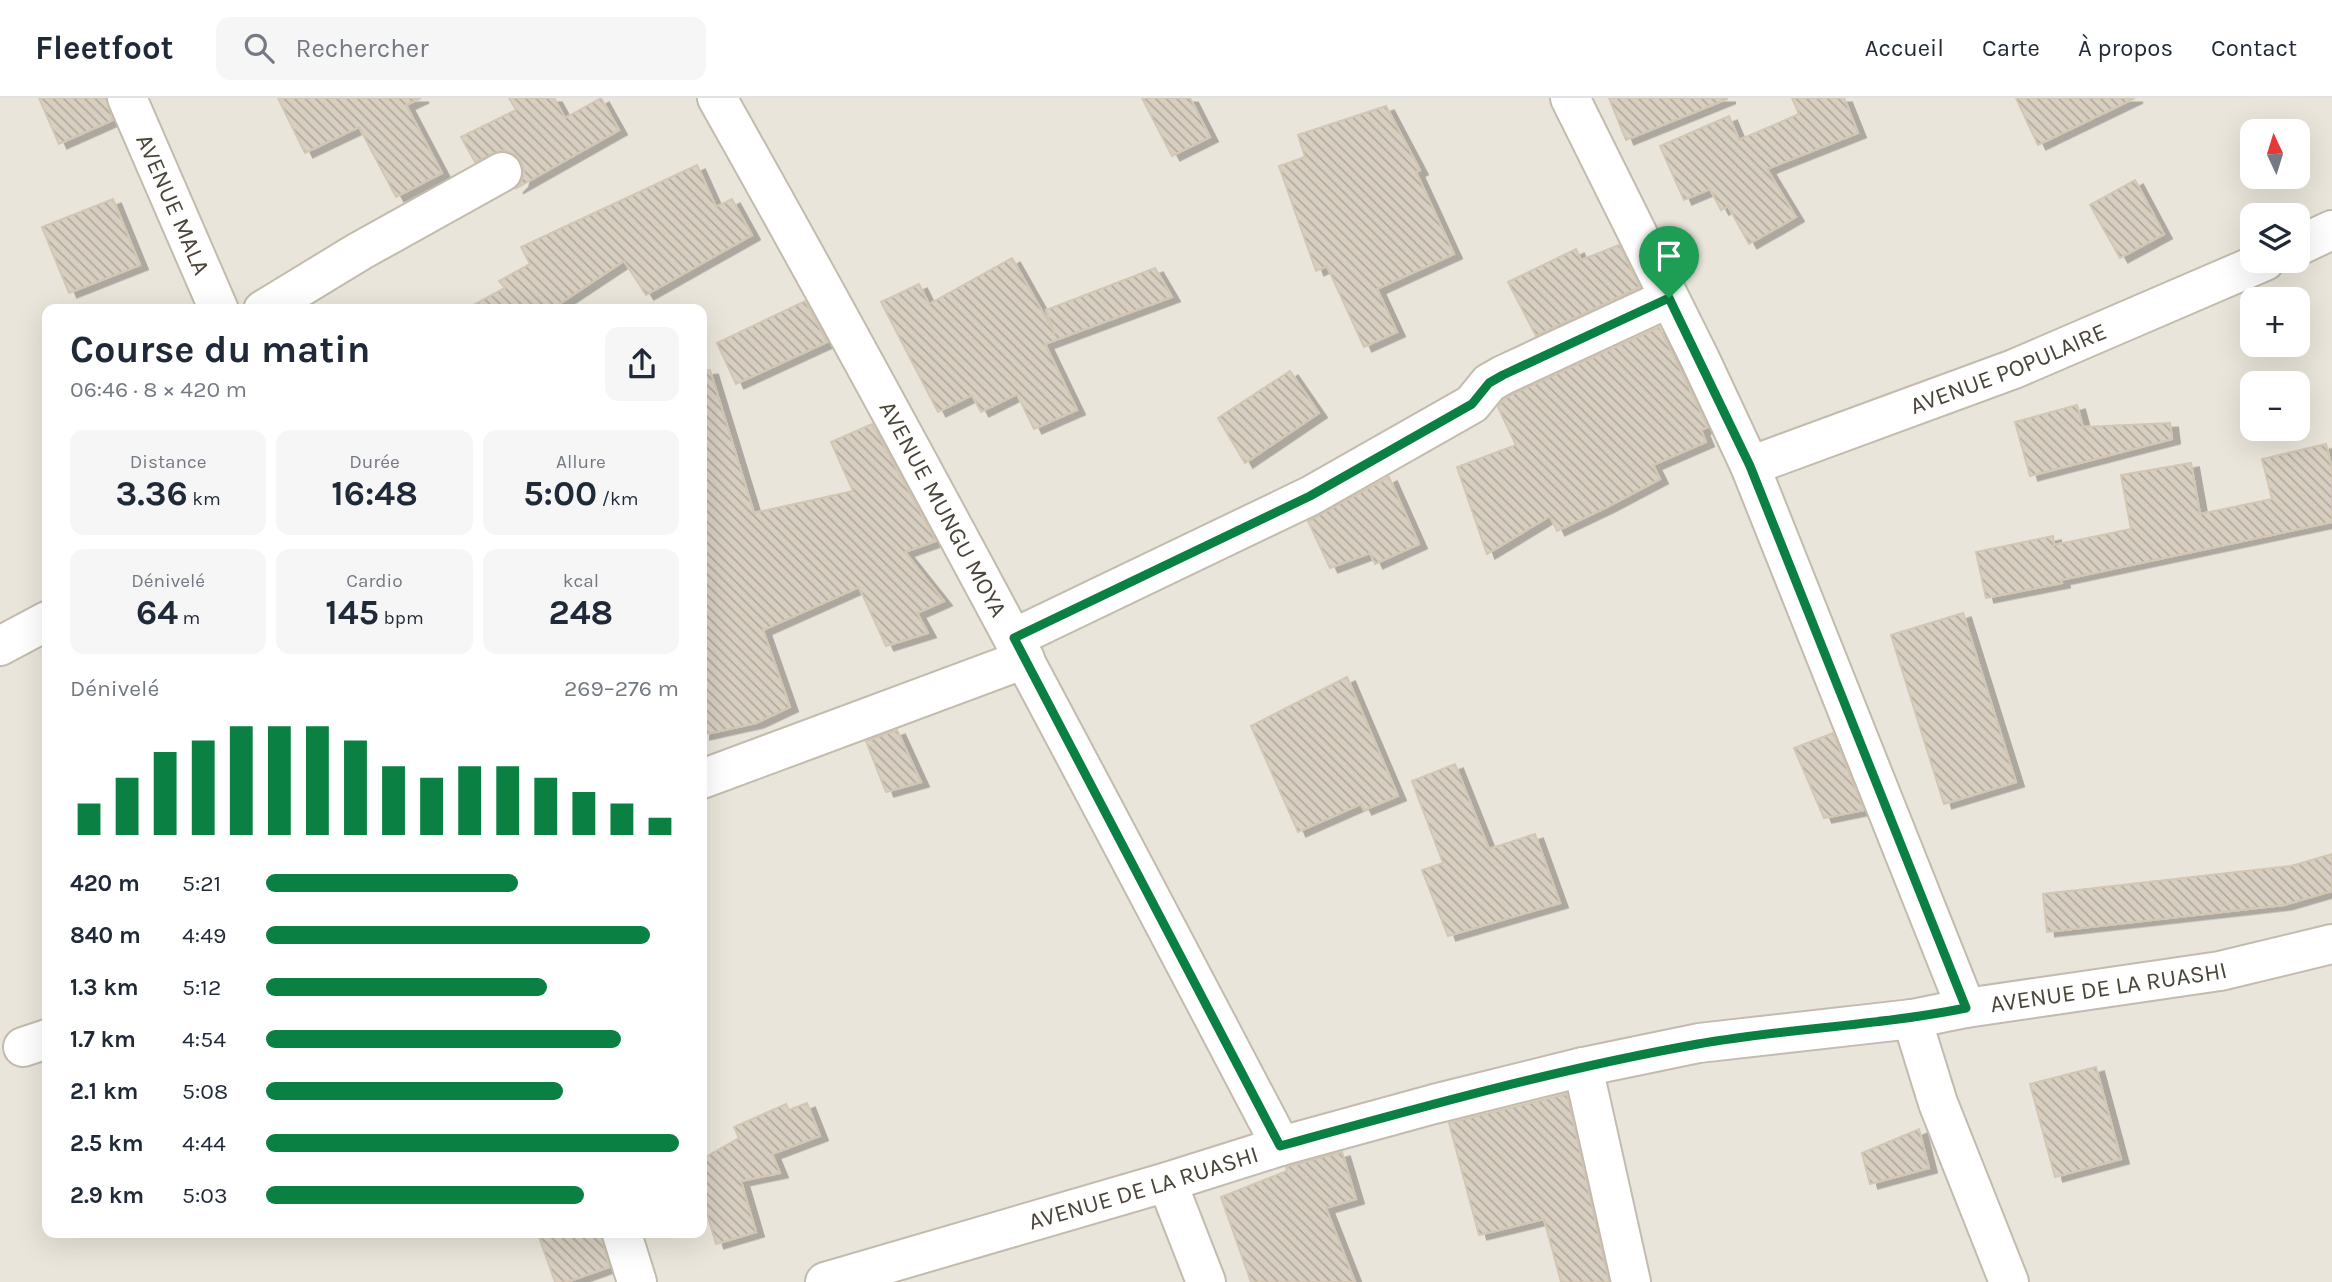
<!DOCTYPE html>
<html lang="fr">
<meta charset="utf-8">
<style>
body{margin:0;font-family:Karla,sans-serif;background:#f6f6f7;color:#1f2937;height:100vh;display:flex;flex-direction:column;font-size:26px;white-space:nowrap}
*{box-sizing:border-box;margin:0}
p{font-size:23px;color:#747a83}
.icon{flex:none;width:38px;height:38px;fill:none;stroke:currentColor;stroke-width:2;stroke-linecap:round;stroke-linejoin:round}
.map{position:relative;flex:1;overflow:hidden}
.details{position:absolute;left:42px;top:206px;width:665px;height:934px;display:flex;flex-direction:column;background:#fff;border-radius:14px;box-shadow:0 7px 28px #0002}
.details>*{flex:none}
.needle{width:46px;rotate:356deg}
.fabs{position:absolute;left:2240px;top:21px;display:grid;gap:14px}
.fabs a{display:grid;place-items:center;width:70px;height:70px;border-radius:14px;background:#fff;box-shadow:0 7px 28px #0002;font-size:35px}
.pin{position:absolute;display:grid;place-items:center;width:60px;height:60px;color:#fff;margin:-72px -30px;border-radius:50% 50% 50% 0;rotate:-45deg;box-shadow:0 0 7px #0007}
.pin .icon{rotate:45deg}
.round{display:grid;place-items:center;flex:none;width:74px;height:74px;border-radius:14px;background:#f6f6f7}
.head{display:flex;align-items:center;justify-content:space-between;height:119px;padding:0 28px}
h1{font-size:38px;font-weight:700;line-height:52px}
.metrics{display:grid;grid-template-columns:repeat(3,1fr);gap:10px;height:119px;padding:7px 28px}
.metrics div{display:grid;align-content:center;border-radius:14px;background:#f6f6f7;text-align:center}
.metrics b{font-size:35px;font-weight:700}
.metrics small{font-size:19px;font-weight:400}
.metrics p{font-size:19px}
.chart{height:196px;padding:14px 28px}
.chart p{display:flex;justify-content:space-between}
.chart svg{width:100%;height:126px;margin-top:7px;stroke:#0b8043;stroke-width:6}
ul{padding:0 28px;list-style:none;font-size:23px}
li{display:grid;grid-template-columns:112px 84px 1fr;align-items:center;height:52px}
li i{height:18px;border-radius:9px;background:#0b8043}
header{display:flex;align-items:center;gap:42px;box-sizing:border-box;height:98px;padding:0 35px;background:#fff;border-bottom:2px solid #e0e1e3}
header strong{font-size:33px}
nav{display:flex;gap:38px;margin-inline-start:auto;font-size:24px}
.search{width:490px;height:63px;background:#f6f6f7;display:flex;align-items:center;gap:18px;box-sizing:border-box;padding:0 24px;border-radius:14px;color:#747a83;font-size:26px}
.map>svg:first-child{display:block}
.residential{fill:#eae5da;fill-rule:evenodd}
.building{fill:url(#building-back-hatch);stroke:#d3c7b4;stroke-width:2;filter:url(#shadow)}
.lines{fill:none;stroke-linecap:round;stroke-linejoin:round}
.street-casing{stroke:#c2bbae;stroke-width:42}
.street{stroke:#fff;stroke-width:38}
.route-casing{stroke:#fff;stroke-width:14}
.route{stroke:#0b8043;stroke-width:9}
.labels{text-anchor:middle;dominant-baseline:central;stroke-width:7;stroke-linejoin:round;paint-order:stroke}
.street-label{font-size:24px;fill:#4b4439;stroke:#fff}
</style>
<header>
<strong>Fleetfoot</strong>
<div class="search"><svg class="icon" aria-label="search" viewBox="0 0 24 24"><circle cx="10" cy="10" r="6"/><path d="M15 15l6 6"/></svg>Rechercher</div>
<nav><a>Accueil</a><a>Carte</a><a>À propos</a><a>Contact</a></nav>
</header>
<div class="map">
<svg width="2332" height="1184" viewBox="0 0 2332 1184">
<defs>
<pattern id="building-back-hatch" width="6" height="6" patternUnits="userSpaceOnUse" patternTransform="scale(1.75)"><rect width="6" height="6" fill="#d8cfc1"/><path d="M-1 5l2 2M0 0l6 6M5-1l2 2" fill="none" stroke="#b1aa9e"/></pattern>
<filter id="shadow"><feDropShadow dx="8" dy="4.5" stdDeviation="0" flood-color="#0004"/></filter>
</defs>
<rect width="100%" height="100%" fill="#f6f3ec"/>
<path class="residential" d="M0,0H2332V1184H0ZM2252,33H2298V79H2252ZM2252,117H2298V163H2252ZM2252,201H2298V247H2252ZM47,212H702V1136H47ZM2252,285H2298V331H2252Z"/>
<g class="building">
<polygon points="39,0 106,0 113,22 59,46"/>
<polygon points="278,0 421,0 406,7 442,75 396,99 359,29 305,55"/>
<polygon points="509,0 554,0 565,20 601,0 619,32 515,91 521,85 524,74 521,63 514,56 502,52 475,64 461,39 516,12"/>
<polygon points="1142,0 1190,0 1210,39 1172,58"/>
<polygon points="1609,0 1727,0 1727,1 1626,42"/>
<polygon points="1792,0 1844,0 1858,35 1767,71 1796,119 1749,146 1728,108 1721,112 1710,91 1684,102 1660,48 1729,18 1739,42 1799,16"/>
<polygon points="2016,0 2135,0 2038,47"/>
<polygon points="1386,8 1420,72 1416,74 1454,156 1377,191 1397,234 1364,249 1327,168 1316,173 1279,68 1305,59 1298,37"/>
<polygon points="697,67 716,109 732,101 752,137 646,197 624,163 550,212 464,212 505,190 499,183 530,166 521,149"/>
<polygon points="2135,82 2164,136 2120,160 2090,107"/>
<polygon points="113,101 140,167 69,195 42,129"/>
<polygon points="1619,147 1640,189 1536,238 1508,184 1576,151 1581,162"/>
<polygon points="1012,160 1055,236 1046,212 1155,170 1172,199 1045,246 1077,312 1034,331 1017,296 981,314 972,297 938,314 881,204 919,186 929,206"/>
<polygon points="805,203 827,244 736,286 717,245"/>
<polygon points="1659,229 1708,329 1701,332 1706,344 1653,367 1660,381 1607,409 1557,433 1550,418 1487,456 1457,369 1516,347 1498,309 1503,302 1513,296"/>
<polygon points="710,272 754,415 853,393 831,344 872,326 936,443 905,454 944,503 917,515 928,535 886,548 859,489 763,532 790,609 756,625 702,637 702,273"/>
<polygon points="1290,273 1319,315 1245,365 1218,320"/>
<polygon points="2077,307 2083,329 2170,325 2172,341 2030,378 2015,324"/>
<polygon points="2326,346 2332,371 2332,424 2061,482 2062,485 1986,500 1976,454 2053,438 2054,447 2131,431 2121,377 2191,365 2200,416 2272,401 2262,361"/>
<polygon points="1389,379 1419,446 1375,466 1370,455 1330,470 1308,423"/>
<polygon points="1963,515 2016,684 1944,706 1891,537"/>
<polygon points="1347,579 1398,698 1364,712 1361,706 1298,734 1251,628"/>
<polygon points="897,632 921,684 886,694 866,643"/>
<polygon points="1833,635 1864,712 1824,720 1794,650"/>
<polygon points="1455,666 1489,751 1535,736 1560,805 1448,838 1422,772 1443,765 1412,683"/>
<polygon points="2332,756 2332,793 2284,807 2047,834 2043,796 2291,768"/>
<polygon points="2096,969 2121,1061 2055,1079 2030,986"/>
<polygon points="1567,996 1609,1184 1561,1184 1544,1121 1479,1137 1449,1025"/>
<polygon points="807,1005 820,1038 772,1056 780,1075 741,1083 756,1134 716,1146 702,1098 702,1061 739,1040 734,1029 786,1006 789,1012"/>
<polygon points="1919,1031 1929,1070 1870,1086 1862,1055"/>
<polygon points="1342,1054 1356,1101 1326,1110 1355,1184 1251,1184 1221,1099 1287,1073 1286,1069"/>
<polygon points="538,1136 601,1136 609,1169 567,1184 555,1184"/>
</g>
<g class="lines">
<defs>
<g id="street">
<path id="s1" d="M127,0L219,212"/>
<path id="s2" d="M717,0C912,346 1097,697 1281,1048"/>
<polyline points="1570,0 1700,261 1750,368 1966,910"/>
<polyline points="2298,148 2332,132"/>
<polyline points="263,212 360,153 502,74"/>
<path id="s3" d="M1750,368L2014,271L2265,163"/>
<polyline points="1014,540 1310,398 1472,306 1489,285 1503,277 1669,200"/>
<polyline points="0,548 47,523"/>
<polyline points="702,681 1025,561"/>
<polyline points="1912,921 1938,1005 2009,1184"/>
<polyline points="23,949 47,941"/>
<polyline points="1583,969 1631,1184"/>
<polyline points="1167,1084 1206,1184"/>
<polyline points="622,1136 637,1184"/>
<path id="s4" d="M825,1184L1167,1084L1281,1048L1434,1006L1583,969L1699,945L1912,921L1966,910L2220,873L2332,846"/>
</g>
</defs>
<use href="#street" class="street-casing"/>
<use href="#street" class="street"/>
</g>
<g class="lines">
<defs>
<path id="route" d="M1669,200L1750,368L1966,910C1877,928 1787,930 1698,946C1557,971 1418,1010 1280,1048L1014,540L1310,398L1472,306L1489,285L1503,277Z"/>
</defs>
<use href="#route" class="route-casing"/>
<use href="#route" class="route"/>
</g>
<g class="labels">
<g class="street-label">
<text stroke="none"><textPath href="#s1" startOffset="116">AVENUE MALA</textPath></text>
<text stroke="none"><textPath href="#s3" startOffset="276">AVENUE POPULAIRE</textPath></text>
<text stroke="none"><textPath href="#s2" startOffset="469">AVENUE MUNGU MOYA</textPath></text>
<text stroke="none"><textPath href="#s4" startOffset="1320">AVENUE DE LA RUASHI</textPath></text>
<text stroke="none"><textPath href="#s4" startOffset="332">AVENUE DE LA RUASHI</textPath></text>
</g>
</g>
</svg>
<div class="fabs">
<a><svg class="needle" viewBox="-14 -14 28 28"><path d="M0-13l5 13h-10z" fill="#e53935"/><path d="M0 13l5-13h-10z" fill="#747a83"/></svg></a>
<a><svg class="icon" aria-label="layers" viewBox="0 0 24 24"><path d="M12 4l9 5-9 5-9-5zM3 14l9 5 9-5"/></svg></a>
<a>+</a>
<a>−</a>
</div>
<div class="pin" style="left:1669px;top:200px;background:#1e9e55"><svg class="icon" aria-label="arrive" viewBox="0 0 24 24"><path d="M6 21V4h12l-3 4 3 4H6"/></svg></div>
<section class="details">
<div class="head"><div><h1>Course du matin</h1><p>06:46 · 8 × 420 m</p></div><a class="round"><svg class="icon" aria-label="share" viewBox="0 0 24 24"><path d="M12 15V3M7 8l5-5 5 5M5 13v7h14v-7"/></svg></a></div>
<div class="metrics">
<div><p>Distance</p><b>3.36<small> km</small></b></div>
<div><p>Durée</p><b>16:48</b></div>
<div><p>Allure</p><b>5:00<small> /km</small></b></div>
</div>
<div class="metrics">
<div><p>Dénivelé</p><b>64<small> m</small></b></div>
<div><p>Cardio</p><b>145<small> bpm</small></b></div>
<div><p>kcal</p><b>248</b></div>
</div>
<div class="chart"><p><span>Dénivelé</span>269–276 m</p>
<svg viewBox="0 0 160 44" preserveAspectRatio="none"><path d="M5 44V33M15 44V24M25 44V15M35 44V11M45 44V6M55 44V6M65 44V6M75 44V11M85 44V20M95 44V24M105 44V20M115 44V20M125 44V24M135 44V29M145 44V33M155 44V38"/></svg>
</div>
<ul>
<li><b>420 m</b>5:21<i style="width:61%"></i></li>
<li><b>840 m</b>4:49<i style="width:93%"></i></li>
<li><b>1.3 km</b>5:12<i style="width:68%"></i></li>
<li><b>1.7 km</b>4:54<i style="width:86%"></i></li>
<li><b>2.1 km</b>5:08<i style="width:72%"></i></li>
<li><b>2.5 km</b>4:44<i style="width:100%"></i></li>
<li><b>2.9 km</b>5:03<i style="width:77%"></i></li>
</ul>
</section>
</div>
